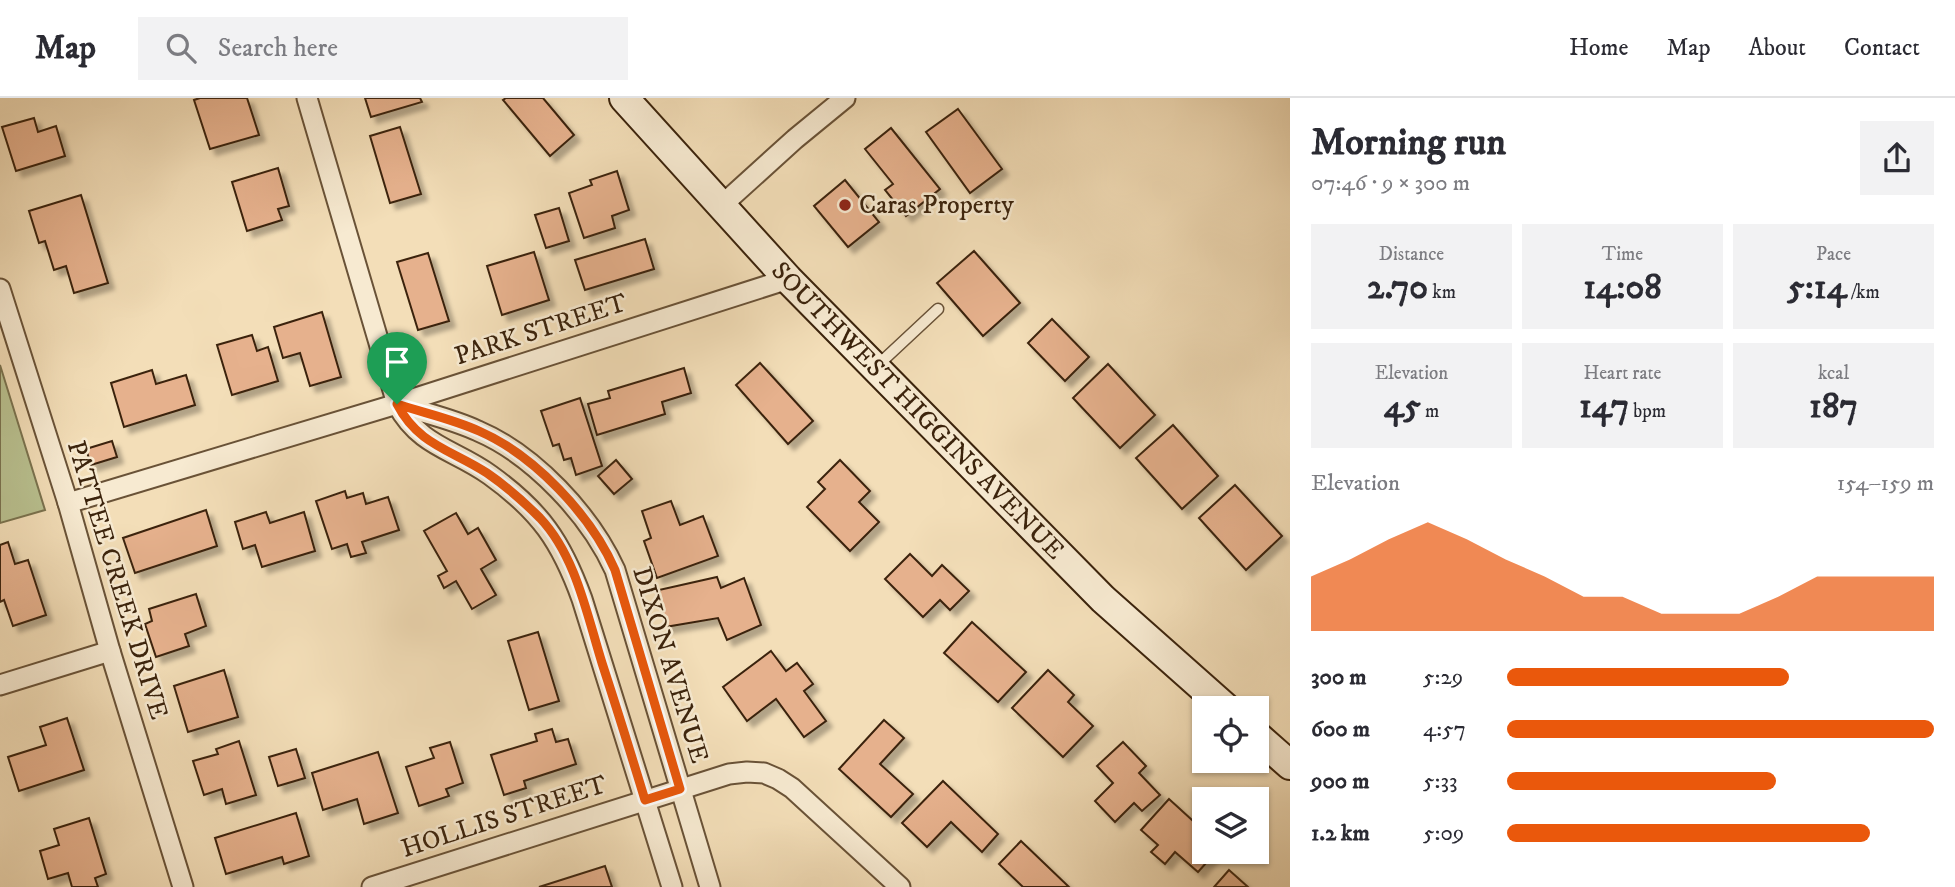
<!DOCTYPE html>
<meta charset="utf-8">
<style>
body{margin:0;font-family:"IM FELL DW Pica",serif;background:#f2f2f3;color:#2b2b33;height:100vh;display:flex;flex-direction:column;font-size:26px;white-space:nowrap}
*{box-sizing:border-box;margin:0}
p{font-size:23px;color:#7c7c81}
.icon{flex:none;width:38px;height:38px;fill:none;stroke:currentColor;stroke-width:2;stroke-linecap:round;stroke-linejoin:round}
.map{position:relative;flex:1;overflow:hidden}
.details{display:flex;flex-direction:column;background:#fff;width:665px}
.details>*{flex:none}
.buttons{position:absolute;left:1192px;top:598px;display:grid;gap:14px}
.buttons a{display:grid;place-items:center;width:77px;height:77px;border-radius:0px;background:#fff;box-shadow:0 2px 5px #0004;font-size:35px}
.pin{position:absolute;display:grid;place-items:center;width:60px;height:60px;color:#fff;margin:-72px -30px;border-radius:50% 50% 50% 0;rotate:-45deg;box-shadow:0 0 7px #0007}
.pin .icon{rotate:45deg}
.round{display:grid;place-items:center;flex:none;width:74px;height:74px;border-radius:0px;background:#f2f2f3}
.headline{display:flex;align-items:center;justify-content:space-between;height:119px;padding:0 21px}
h1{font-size:38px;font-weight:700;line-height:52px}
.figures{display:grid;grid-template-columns:repeat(3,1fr);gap:10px;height:119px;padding:7px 21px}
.figures div{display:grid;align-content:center;border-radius:0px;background:#f2f2f3;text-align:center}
.figures b{font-size:35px;font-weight:700}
.figures small{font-size:19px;font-weight:400}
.figures p{font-size:19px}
.chart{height:196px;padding:14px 21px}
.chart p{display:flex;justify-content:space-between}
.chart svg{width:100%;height:126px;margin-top:7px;fill:#ea580c;opacity:.7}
ul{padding:0 21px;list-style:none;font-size:23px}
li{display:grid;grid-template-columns:112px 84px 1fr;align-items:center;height:52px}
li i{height:18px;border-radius:9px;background:#ea580c}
header{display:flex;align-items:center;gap:42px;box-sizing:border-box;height:98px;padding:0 35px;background:#fff;border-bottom:2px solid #e1e1e2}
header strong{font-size:33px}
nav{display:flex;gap:38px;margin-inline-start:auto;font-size:24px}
.search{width:490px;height:63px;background:#f2f2f3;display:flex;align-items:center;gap:18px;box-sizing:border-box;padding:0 24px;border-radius:0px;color:#7c7c81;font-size:26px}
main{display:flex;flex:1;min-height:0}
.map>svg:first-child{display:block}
.green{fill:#b9c190;stroke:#7a724e;stroke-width:2}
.building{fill:#e6b18d;stroke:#3b230c;stroke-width:2;filter:url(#shadow)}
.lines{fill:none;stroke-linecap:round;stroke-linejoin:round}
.service-casing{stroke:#695237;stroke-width:13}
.minor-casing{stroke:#695237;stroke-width:23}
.secondary-casing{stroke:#3b230c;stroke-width:32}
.service{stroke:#f7ead1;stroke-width:10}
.minor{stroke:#f7ead1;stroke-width:19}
.secondary{stroke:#f7ead1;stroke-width:28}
.route-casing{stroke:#fff;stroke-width:14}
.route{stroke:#ea580c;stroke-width:9}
.poi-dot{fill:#8f2418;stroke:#f7ead1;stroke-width:2.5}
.labels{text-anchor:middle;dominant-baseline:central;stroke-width:5;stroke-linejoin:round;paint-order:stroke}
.poi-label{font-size:26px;fill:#3b230c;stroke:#f7ead1;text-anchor:start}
.street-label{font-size:26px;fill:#3b230c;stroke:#f7ead1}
</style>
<header>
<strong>Map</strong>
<div class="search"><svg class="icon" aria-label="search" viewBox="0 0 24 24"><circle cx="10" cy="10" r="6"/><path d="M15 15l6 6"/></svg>Search here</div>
<nav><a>Home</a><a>Map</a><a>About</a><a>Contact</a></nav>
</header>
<main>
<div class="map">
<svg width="1290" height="789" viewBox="0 0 1290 789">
<defs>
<filter id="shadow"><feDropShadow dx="6" dy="6" stdDeviation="2" flood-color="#0004"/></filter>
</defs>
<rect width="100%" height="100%" fill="#f3deb8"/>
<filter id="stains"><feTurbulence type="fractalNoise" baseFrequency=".00286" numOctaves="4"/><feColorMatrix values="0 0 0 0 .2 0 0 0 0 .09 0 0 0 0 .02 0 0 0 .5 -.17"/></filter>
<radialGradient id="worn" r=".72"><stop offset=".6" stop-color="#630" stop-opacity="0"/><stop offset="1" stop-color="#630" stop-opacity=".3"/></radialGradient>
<polygon class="green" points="0,267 45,412 0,425"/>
<g class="building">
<polygon points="200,0 247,0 259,37 210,51 194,2"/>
<polygon points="365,0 420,0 422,4 371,19"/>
<polygon points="506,0 543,0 574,37 550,58 503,2"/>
<polygon points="958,11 1002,71 970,95 926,34"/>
<polygon points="34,20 38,34 56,28 65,58 16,73 2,29"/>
<polygon points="400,29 421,96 390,105 370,38"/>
<polygon points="891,30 940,91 906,118 885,92 893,86 865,51"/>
<polygon points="278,70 289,108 278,111 282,122 247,133 232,84"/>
<polygon points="617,73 629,112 612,118 615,130 584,140 569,95 592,87 590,82"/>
<polygon points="845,82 879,124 848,149 814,108"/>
<polygon points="81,97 108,185 74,195 66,168 54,172 45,143 39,145 29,113"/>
<polygon points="559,110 569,143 546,150 535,117"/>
<polygon points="645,141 654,171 585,192 575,162"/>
<polygon points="974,153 1020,205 983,238 937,185"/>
<polygon points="534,154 549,202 502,217 487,168"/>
<polygon points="428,155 449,223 418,232 397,164"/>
<polygon points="322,214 341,279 310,288 300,255 283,260 274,229"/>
<polygon points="1052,221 1089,259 1065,283 1028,245"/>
<polygon points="252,237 257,253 268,249 278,283 232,297 217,247"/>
<polygon points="760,265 813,323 788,346 736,287"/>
<polygon points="1108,266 1155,317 1120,350 1073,300"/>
<polygon points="684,270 691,295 662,304 665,316 597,337 588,306 610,300 608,293"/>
<polygon points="152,272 156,286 186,277 195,307 124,329 111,285"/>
<polygon points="580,300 602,368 576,377 571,360 564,362 559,346 553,348 541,313"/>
<polygon points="1173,327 1218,378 1182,411 1136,360"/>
<polygon points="112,343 117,359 91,367 86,351"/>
<polygon points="616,362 632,381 614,396 598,378"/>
<polygon points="840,362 870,393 859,404 879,424 850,453 807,409 825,391 818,384"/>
<polygon points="1235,387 1282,438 1246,472 1199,420"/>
<polygon points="345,393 347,400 363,395 366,406 388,399 399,432 362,444 366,455 351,459 347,446 332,451 316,403"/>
<polygon points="671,403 680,427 703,418 718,458 657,480 644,443 651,440 642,413"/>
<polygon points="206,412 217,448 135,475 123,440"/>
<polygon points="266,414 270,425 304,414 315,453 262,469 255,447 243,451 235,424"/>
<polygon points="456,415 468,436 478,430 496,462 481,471 496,497 472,511 456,483 444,490 438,478 447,473 424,433"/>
<polygon points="8,444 15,466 28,462 46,517 13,528 4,502 0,504 0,447"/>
<polygon points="910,456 932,478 942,467 969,493 950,512 940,502 923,519 885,481"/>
<polygon points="717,479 721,490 744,480 761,527 727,542 718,520 665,529 659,492"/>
<polygon points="196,496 206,528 185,536 189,548 156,559 145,526 152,523 149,511"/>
<polygon points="972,524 1026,574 998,604 944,555"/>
<polygon points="538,534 559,603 529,612 508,543"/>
<polygon points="771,553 786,573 797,565 813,586 804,593 826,623 804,639 776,601 747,623 723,589"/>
<polygon points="224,572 238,619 188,634 174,588"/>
<polygon points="1048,572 1074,597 1068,604 1093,628 1063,659 1012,610"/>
<polygon points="67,620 84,672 19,693 8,659 46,647 40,629"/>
<polygon points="884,622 904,640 880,666 913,696 891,719 839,671"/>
<polygon points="552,631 556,644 568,641 576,666 524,683 526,690 504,697 491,657 537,643 535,636"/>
<polygon points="239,643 256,697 226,706 222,691 204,697 193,663 218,656 216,651"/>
<polygon points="450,644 463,685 446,691 449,698 419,708 406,669 434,660 430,650"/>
<polygon points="1123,644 1146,668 1139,675 1160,697 1142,713 1134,705 1115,724 1095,703 1113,685 1097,668"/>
<polygon points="296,651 305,680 278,688 269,659"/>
<polygon points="378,654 398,715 364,726 357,701 323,712 312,675"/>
<polygon points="943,683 998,736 982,754 951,724 927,749 902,725"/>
<polygon points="1169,701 1204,733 1204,754 1216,754 1198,774 1175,754 1165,766 1151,754 1158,747 1141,732"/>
<polygon points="296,715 309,758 284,766 282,759 226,776 215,740"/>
<polygon points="89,720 106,776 95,780 98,789 72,789 68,775 48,781 40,753 59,747 54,731"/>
<polygon points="1021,743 1069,789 1023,789 999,766"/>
<polygon points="605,768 612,789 539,789"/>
<polygon points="1229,772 1248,789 1214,789"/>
</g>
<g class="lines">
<defs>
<polyline id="service" points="878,267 938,211"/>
<g id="minor">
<path d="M307,0L397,306C420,349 454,351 490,377C540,413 561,443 582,501L672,789"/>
<polyline points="721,108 795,41 845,0"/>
<polyline points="0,191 68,405 110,553 183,789"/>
<path d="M397,306C424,315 453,321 478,333C534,357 590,417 615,472L710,789"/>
<polyline points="68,405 397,306 788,181"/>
<polyline points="0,587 110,553"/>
<polyline points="372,789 707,683 729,676 747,674 764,675 778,681 792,690 900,789"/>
</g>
<g id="secondary">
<path id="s1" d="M624,0L788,181L1103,501L1227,611"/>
<polyline points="1256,637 1290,667"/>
</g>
</defs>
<use href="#service" class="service-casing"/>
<use href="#minor" class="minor-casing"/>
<use href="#secondary" class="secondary-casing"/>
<use href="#service" class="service"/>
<use href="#minor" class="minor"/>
<use href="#secondary" class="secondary"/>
</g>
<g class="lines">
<defs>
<path id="route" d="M397,306C424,315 453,321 479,333C534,357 591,417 615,472L680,691L645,702C631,656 617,611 602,565C587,517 576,458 540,420C524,404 506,388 487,375C452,352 418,347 397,306Z"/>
</defs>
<use href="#route" class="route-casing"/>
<use href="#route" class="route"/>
</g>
<circle class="poi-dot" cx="845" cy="107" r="7"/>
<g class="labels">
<g class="poi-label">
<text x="859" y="107">Caras Property</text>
</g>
<g class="street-label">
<text transform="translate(541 232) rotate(-18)">PARK STREET</text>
<text stroke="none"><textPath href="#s1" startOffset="429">SOUTHWEST HIGGINS AVENUE</textPath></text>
<text transform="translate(117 482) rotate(73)">PATTEE CREEK DRIVE</text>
<text transform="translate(670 567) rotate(73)">DIXON AVENUE</text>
<text transform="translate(504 719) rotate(-18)">HOLLIS STREET</text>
</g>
</g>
<rect width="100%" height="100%" filter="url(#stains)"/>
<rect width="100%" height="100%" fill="url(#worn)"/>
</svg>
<div class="buttons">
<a><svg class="icon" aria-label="locate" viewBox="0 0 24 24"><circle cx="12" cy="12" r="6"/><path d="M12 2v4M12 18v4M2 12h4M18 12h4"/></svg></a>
<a><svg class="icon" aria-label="layers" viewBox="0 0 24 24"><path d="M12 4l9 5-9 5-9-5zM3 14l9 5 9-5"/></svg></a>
</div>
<div class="pin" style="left:397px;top:306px;background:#1e9e55"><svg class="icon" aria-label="arrive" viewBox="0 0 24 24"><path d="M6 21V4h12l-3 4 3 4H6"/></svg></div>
</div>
<section class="details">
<div class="headline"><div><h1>Morning run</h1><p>07:46 · 9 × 300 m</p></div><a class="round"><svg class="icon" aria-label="share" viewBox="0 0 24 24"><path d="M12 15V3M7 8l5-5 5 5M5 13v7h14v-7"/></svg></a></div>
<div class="figures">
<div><p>Distance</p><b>2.70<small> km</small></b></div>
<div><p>Time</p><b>14:08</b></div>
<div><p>Pace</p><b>5:14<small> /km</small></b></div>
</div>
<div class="figures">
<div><p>Elevation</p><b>45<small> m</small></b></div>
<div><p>Heart rate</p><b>147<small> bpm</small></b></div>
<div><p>kcal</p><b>187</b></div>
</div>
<div class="chart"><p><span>Elevation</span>154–159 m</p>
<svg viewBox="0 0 160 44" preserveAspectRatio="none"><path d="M0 44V25L10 19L20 12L30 6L40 12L50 19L60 25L70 32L80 32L90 38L100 38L110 38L120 32L130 25L140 25L150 25L160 25V44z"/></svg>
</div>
<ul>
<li><b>300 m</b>5:29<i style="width:66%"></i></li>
<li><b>600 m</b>4:57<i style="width:100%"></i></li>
<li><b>900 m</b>5:33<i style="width:63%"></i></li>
<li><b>1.2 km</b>5:09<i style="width:85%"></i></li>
</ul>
</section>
</main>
